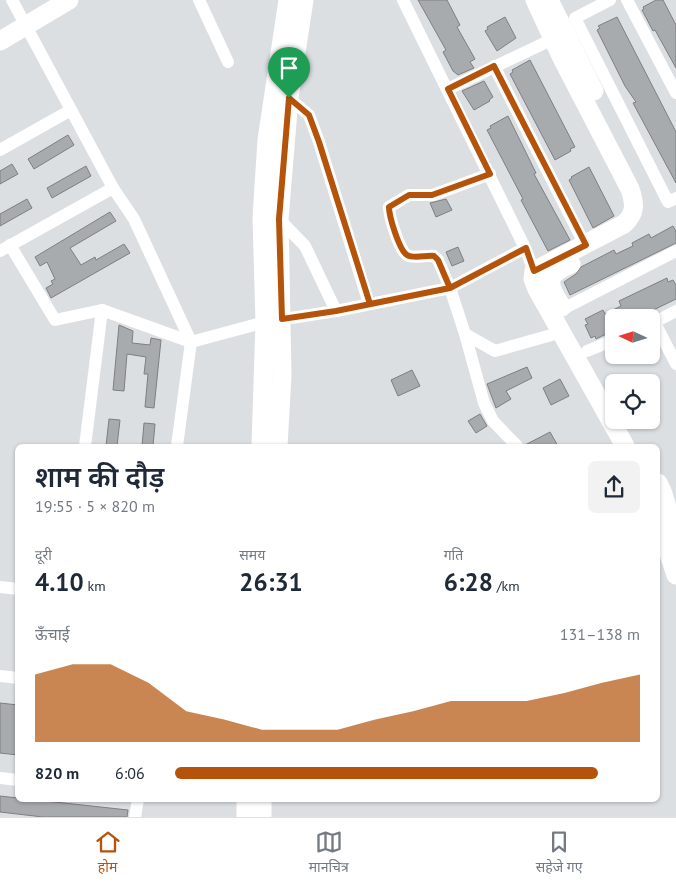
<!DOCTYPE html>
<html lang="hi">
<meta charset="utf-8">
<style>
body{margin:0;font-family:"PT Sans","Noto Sans Devanagari",sans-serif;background:#f2f2f3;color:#1f2937;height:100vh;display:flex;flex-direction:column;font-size:19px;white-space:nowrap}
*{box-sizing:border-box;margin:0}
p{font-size:16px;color:#747a83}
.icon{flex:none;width:28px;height:28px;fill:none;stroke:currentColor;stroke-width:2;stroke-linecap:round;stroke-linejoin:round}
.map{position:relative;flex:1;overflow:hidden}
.drawer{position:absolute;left:15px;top:444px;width:645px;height:358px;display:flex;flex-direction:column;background:#fff;border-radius:8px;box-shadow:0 1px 4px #0004}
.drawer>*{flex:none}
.needle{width:32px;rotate:274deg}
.buttons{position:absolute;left:605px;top:309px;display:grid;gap:10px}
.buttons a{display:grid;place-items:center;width:55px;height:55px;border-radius:8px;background:#fff;box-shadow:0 1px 4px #0004;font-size:25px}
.pin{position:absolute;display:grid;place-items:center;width:42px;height:42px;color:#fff;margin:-51px -21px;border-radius:50% 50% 50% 0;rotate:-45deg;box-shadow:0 0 5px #0007}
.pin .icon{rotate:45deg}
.round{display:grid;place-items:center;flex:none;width:52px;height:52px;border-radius:8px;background:#f2f2f3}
.overview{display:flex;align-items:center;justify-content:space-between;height:85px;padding:0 20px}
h1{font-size:28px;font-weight:600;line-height:38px}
.stats{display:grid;grid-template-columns:repeat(3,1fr);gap:8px;height:85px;padding:5px 20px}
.stats div{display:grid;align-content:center}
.stats b{font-size:25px;font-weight:600}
.stats small{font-size:14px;font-weight:400}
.stats p{font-size:14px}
.chart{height:140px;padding:10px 20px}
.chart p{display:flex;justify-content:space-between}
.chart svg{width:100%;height:90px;margin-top:5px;fill:#b45309;opacity:.7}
ul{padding:0 20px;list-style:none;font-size:16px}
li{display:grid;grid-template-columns:80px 60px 1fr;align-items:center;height:38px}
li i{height:12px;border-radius:6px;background:#b45309}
.menu{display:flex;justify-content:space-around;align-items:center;height:70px;border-top:1px solid #e0e1e3;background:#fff;font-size:14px;color:#747a83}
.menu a{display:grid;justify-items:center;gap:2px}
.menu .on{color:#b45309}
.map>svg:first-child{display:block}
.building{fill:#a8abae;stroke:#7d7f83}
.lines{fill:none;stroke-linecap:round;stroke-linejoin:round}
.minor{stroke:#fff;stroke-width:12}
.secondary{stroke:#fff;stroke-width:19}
.route-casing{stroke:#fff;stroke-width:10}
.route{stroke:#b45309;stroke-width:6}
</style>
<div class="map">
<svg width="676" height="817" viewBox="0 0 676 817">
<rect width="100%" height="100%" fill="#dcdfe2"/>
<g class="building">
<polygon points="418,0 447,0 460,25 457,27 475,59 470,62 474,68 458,75 453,71 443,52 446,50"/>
<polygon points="656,0 663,0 676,25 676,68 655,30 653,31 642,10 644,9 643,7"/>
<polygon points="505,17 516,38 497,51 485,31 488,29 487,27"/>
<polygon points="617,17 676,132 676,183 633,103 636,102 625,86 597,30 600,28 598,26"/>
<polygon points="530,60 575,147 570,149 571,151 555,160 510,74 513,72 512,70"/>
<polygon points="484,81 493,97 489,100 490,101 474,110 462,91"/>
<polygon points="508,116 536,173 534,174 570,240 548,251 521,200 523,199 487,130 491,128 490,126"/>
<polygon points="68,135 74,145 34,169 28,159"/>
<polygon points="12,164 18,174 0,184 0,171"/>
<polygon points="86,166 91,176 52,198 47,188"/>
<polygon points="589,167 614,216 593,228 569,180 572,178 571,177"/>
<polygon points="27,199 32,208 0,226 0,214"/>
<polygon points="446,199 452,210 436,217 430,203"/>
<polygon points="110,212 116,221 70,248 81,265 95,257 96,260 124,244 130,253 51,298 46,288 53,284 51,281 55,279 47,262 40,266 35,257"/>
<polygon points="673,226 676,231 676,243 570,295 564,282 576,274 581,267 614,250 616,254 633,246 632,243 649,234 651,238"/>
<polygon points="458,247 464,261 452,266 446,252"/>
<polygon points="667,278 668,282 673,280 676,285 676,299 637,318 614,318 614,330 596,339 595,336 591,338 585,325 588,324 585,319 603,310 605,314 621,306 619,301"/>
<polygon points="119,325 133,331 132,343 150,345 151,338 161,340 154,408 145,407 148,374 144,374 146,357 127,354 124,391 113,390"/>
<polygon points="527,367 532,378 506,391 511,399 496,408 487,384"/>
<polygon points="412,370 420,386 398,396 391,380"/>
<polygon points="560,379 569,396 551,405 543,388"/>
<polygon points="480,414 487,426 476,433 468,421"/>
<polygon points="109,419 120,420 117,446 106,446"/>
<polygon points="144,423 155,424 153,446 142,446"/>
<polygon points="550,432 558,446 525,446 525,445"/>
<polygon points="0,703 18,705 18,755 0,753"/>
<polygon points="0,796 128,810 127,817 43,817 0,812"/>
</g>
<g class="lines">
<g class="minor">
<polyline points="12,0 113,188 134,219 191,342 177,446"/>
<polyline points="199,0 228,62"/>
<polyline points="403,0 525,248 534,271 539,277"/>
<polyline points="610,0 575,18 668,202 676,198"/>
<polyline points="627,0 676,93"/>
<polyline points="494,66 585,245"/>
<polyline points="448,89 553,39"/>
<polyline points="289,98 309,115 319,142 369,304"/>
<polyline points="0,150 71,110"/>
<path d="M490,174L433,195H409L389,207C389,216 399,250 407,255C413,259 427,255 434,256L438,260L450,288L465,334L484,403L493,421L517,446"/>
<polyline points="276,219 279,219 305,246 336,311"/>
<polyline points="10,245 55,320 102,310 85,446"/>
<polyline points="0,251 113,188"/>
<polyline points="563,309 676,251"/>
<polyline points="102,310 191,342 265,322 336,311 450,288 525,248"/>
<polyline points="655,323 676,364"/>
<polyline points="651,324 676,311"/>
<polyline points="465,334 495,351 562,332"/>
<polyline points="587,351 614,340"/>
<polyline points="0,587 18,589"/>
<polyline points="0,676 18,678"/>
<polyline points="0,778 18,780"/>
<polyline points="135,817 138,799"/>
</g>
<g class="secondary">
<path d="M535,0L562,58L630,189C635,204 636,213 624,224L534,271L533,279L537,289L625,446"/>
<polyline points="549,0 594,91"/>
<polyline points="0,41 69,0"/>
<path d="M562,307C548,285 543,276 571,264"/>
<polyline points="261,446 265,322 262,218 264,186 267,140 288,0"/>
<polyline points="278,446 282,375 279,219 289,98 304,0"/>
<polyline points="658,483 662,491 676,536"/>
<polyline points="658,520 676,575"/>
<polyline points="246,817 246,799"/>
<polyline points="262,817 262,799"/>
</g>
</g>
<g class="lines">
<defs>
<path id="route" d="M289,98L279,219L282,319L336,311L450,288L526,248L534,271L586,245L494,66L448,89L490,174L432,195H409L389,207C389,216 399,250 407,255C413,259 427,255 434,256L438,260L450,288L370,304L319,142L309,115L289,98"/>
</defs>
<use href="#route" class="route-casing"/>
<use href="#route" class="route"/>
</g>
</svg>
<div class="buttons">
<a><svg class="needle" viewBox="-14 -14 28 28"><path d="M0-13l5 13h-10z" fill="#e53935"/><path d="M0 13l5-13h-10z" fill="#747a83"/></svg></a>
<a><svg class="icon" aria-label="locate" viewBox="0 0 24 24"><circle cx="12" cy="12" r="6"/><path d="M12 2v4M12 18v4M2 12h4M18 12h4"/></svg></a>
</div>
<div class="pin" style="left:289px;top:98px;background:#1e9e55"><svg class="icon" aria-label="arrive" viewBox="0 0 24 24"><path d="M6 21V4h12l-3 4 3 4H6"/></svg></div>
<section class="drawer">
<div class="overview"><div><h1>शाम की दौड़</h1><p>19:55 · 5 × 820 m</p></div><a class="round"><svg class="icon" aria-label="share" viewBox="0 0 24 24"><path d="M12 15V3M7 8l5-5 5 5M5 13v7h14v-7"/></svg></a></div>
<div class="stats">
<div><p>दूरी</p><b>4.10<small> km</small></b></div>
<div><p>समय</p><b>26:31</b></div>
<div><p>गति</p><b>6:28<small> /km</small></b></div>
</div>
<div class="chart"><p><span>ऊँचाई</span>131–138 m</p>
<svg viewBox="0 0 160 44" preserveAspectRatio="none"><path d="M0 44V11L10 6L20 6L30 15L40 29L50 33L60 38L70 38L80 38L90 33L100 29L110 24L120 24L130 24L140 20L150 15L160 11V44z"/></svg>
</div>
<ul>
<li><b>820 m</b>6:06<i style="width:91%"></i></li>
</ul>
</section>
</div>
<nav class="menu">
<a class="on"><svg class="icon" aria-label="home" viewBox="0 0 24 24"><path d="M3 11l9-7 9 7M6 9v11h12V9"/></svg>होम</a>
<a><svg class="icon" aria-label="map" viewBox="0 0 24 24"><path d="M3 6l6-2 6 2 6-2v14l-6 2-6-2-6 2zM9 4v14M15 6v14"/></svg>मानचित्र</a>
<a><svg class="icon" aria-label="saved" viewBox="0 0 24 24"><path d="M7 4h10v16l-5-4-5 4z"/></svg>सहेजे गए</a>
</nav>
